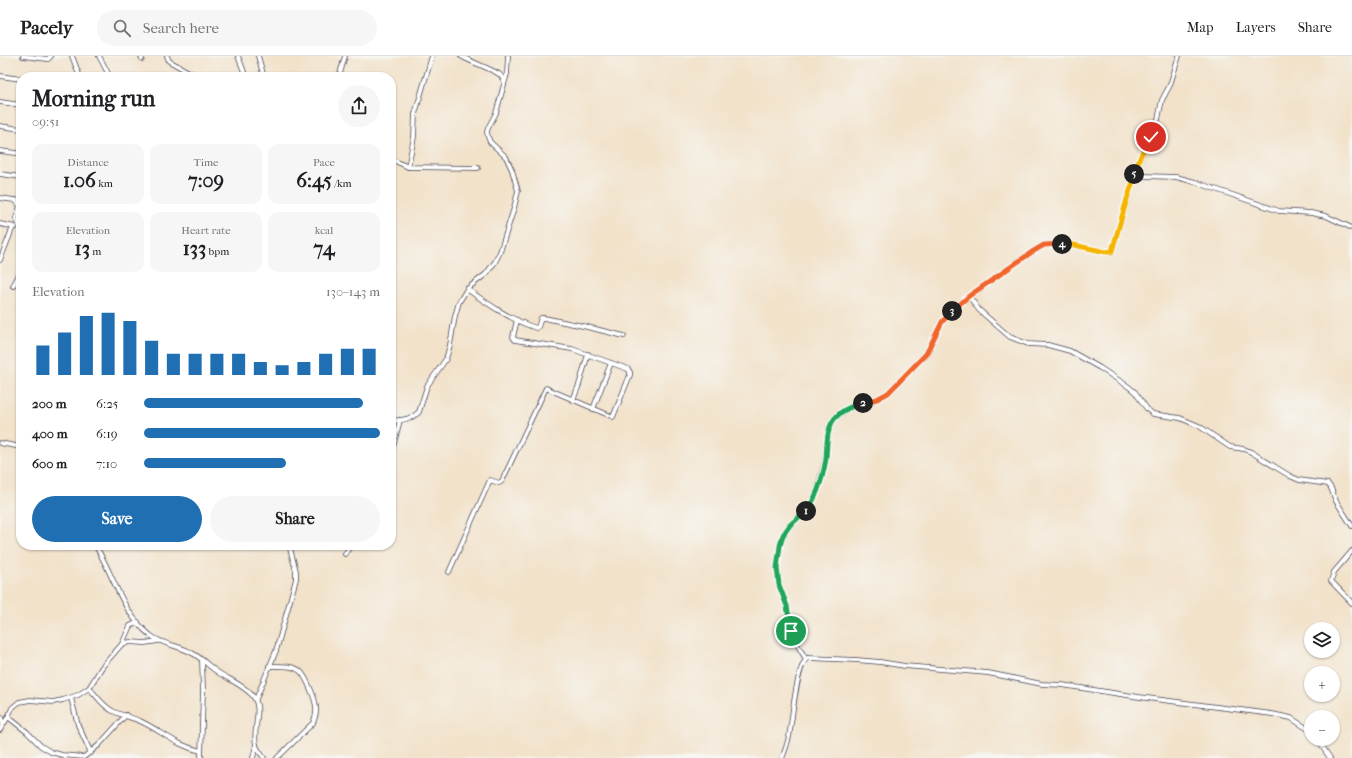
<!DOCTYPE html>
<meta charset="utf-8">
<style>
body{margin:0;font-family:"IM FELL French Canon",serif;background:#f6f6f6;color:#202124;height:100vh;display:flex;flex-direction:column;font-size:15px;white-space:nowrap}
*{box-sizing:border-box;margin:0}
p{font-size:13px;color:#757577}
.icon{flex:none;width:22px;height:22px;fill:none;stroke:currentColor;stroke-width:2;stroke-linecap:round;stroke-linejoin:round}
.map{position:relative;flex:1;overflow:hidden}
.sheet{position:absolute;left:16px;top:16px;width:380px;height:478px;display:flex;flex-direction:column;background:#fff;border-radius:16px;box-shadow:0 1px 3px #0004}
.sheet>*{flex:none}
.buttons{position:absolute;left:1304px;top:566px;display:grid;gap:8px}
.buttons a{display:grid;place-items:center;width:36px;height:36px;border-radius:50%;background:#fff;box-shadow:0 1px 3px #0004;font-size:20px}
.pin{position:absolute;display:grid;place-items:center;width:34px;height:34px;color:#fff;margin:-17px;border:2px solid #fff;border-radius:50%;box-shadow:0 1px 4px #0007}
.km{position:absolute;width:20px;height:20px;margin:-10px;border-radius:50%;background:#222;color:#fff;font-size:11px;line-height:20px;text-align:center}
.round{display:grid;place-items:center;flex:none;width:42px;height:42px;border-radius:21px;background:#f6f6f6}
.head{display:flex;align-items:center;justify-content:space-between;height:68px;padding:0 16px}
h1{font-size:22px;font-weight:700;line-height:30px}
.metrics{display:grid;grid-template-columns:repeat(3,1fr);gap:6px;height:68px;padding:4px 16px}
.metrics div{display:grid;align-content:center;border-radius:10px;background:#f6f6f6;text-align:center}
.metrics b{font-size:20px;font-weight:700}
.metrics small{font-size:11px;font-weight:400}
.metrics p{font-size:11px}
.chart{height:112px;padding:8px 16px}
.chart p{display:flex;justify-content:space-between}
.chart svg{width:100%;height:72px;margin-top:4px;stroke:#1f6fb2;stroke-width:6}
.action{display:flex;gap:8px;margin-top:auto;padding:8px 16px}
.action a{flex:1;height:46px;border-radius:24px;background:#1f6fb2;color:#fff;font-size:16px;font-weight:700;line-height:46px;text-align:center}
.action a+a{background:#f6f6f6;color:#202124}
ul{padding:0 16px;list-style:none;font-size:13px}
li{display:grid;grid-template-columns:64px 48px 1fr;align-items:center;height:30px}
li i{height:10px;border-radius:5px;background:#1f6fb2}
header{display:flex;align-items:center;gap:24px;box-sizing:border-box;height:56px;padding:0 20px;background:#fff;border-bottom:1px solid #e0e0e0}
header strong{font-size:19px}
nav{display:flex;gap:22px;margin-inline-start:auto;font-size:14px}
.search{width:280px;height:36px;background:#f6f6f6;display:flex;align-items:center;gap:10px;box-sizing:border-box;padding:0 14px;border-radius:22px;color:#757577;font-size:15px}
.map>svg:first-child{display:block}
.lines{fill:none;stroke-linecap:round;stroke-linejoin:round}
.street-casing{stroke:#413f50;stroke-width:5.5}
.street{stroke:#fff;stroke-width:4}
.split-1-casing{stroke:#fff;stroke-width:8}
.split-2-casing{stroke:#fff;stroke-width:8}
.split-3-casing{stroke:#fff;stroke-width:8}
.split-4-casing{stroke:#fff;stroke-width:8}
.split-5-casing{stroke:#fff;stroke-width:8}
.split-6-casing{stroke:#fff;stroke-width:8}
.split-1{stroke:#22a559;stroke-width:5}
.split-2{stroke:#22a559;stroke-width:5}
.split-3{stroke:#f0652b;stroke-width:5}
.split-4{stroke:#f0652b;stroke-width:5}
.split-5{stroke:#f5b400;stroke-width:5}
.split-6{stroke:#f5b400;stroke-width:5}
</style>
<header>
<strong>Pacely</strong>
<div class="search"><svg class="icon" aria-label="search" viewBox="0 0 24 24"><circle cx="10" cy="10" r="6"/><path d="M15 15l6 6"/></svg>Search here</div>
<nav><a>Map</a><a>Layers</a><a>Share</a></nav>
</header>
<div class="map">
<svg width="1352" height="702" viewBox="0 0 1352 702">
<rect width="100%" height="100%" fill="#f6f6f2"/>
<filter id="ink" filterUnits="userSpaceOnUse"><feTurbulence type="fractalNoise" baseFrequency=".025" numOctaves="2"/><feDisplacementMap in="SourceGraphic" scale="8" xChannelSelector="R" yChannelSelector="G"/><feConvolveMatrix kernelMatrix="1 2 1 2 8 2 1 2 1" color-interpolation-filters="sRGB"/></filter>
<filter id="wash" filterUnits="userSpaceOnUse"><feTurbulence type="fractalNoise" baseFrequency=".012" numOctaves="4" result="noise"/><feDisplacementMap in="SourceGraphic" scale="16" xChannelSelector="R" yChannelSelector="G"/><feGaussianBlur stdDeviation="0.9" result="paint"/><feColorMatrix in="noise" values="0 0 0 0 0 0 0 0 0 0 0 0 0 0 0 0 0 1.4 0 .05"/><feComposite in="paint" operator="in"/></filter>
<g filter="url(#wash)">
<rect width="100%" height="100%" fill="#f2e2ca"/>
</g>
<g filter="url(#ink)">
<g class="lines">
<defs>
<g id="street">
<polyline points="23,0 48,3 51,0"/>
<polyline points="72,0 80,21"/>
<polyline points="99,0 110,21"/>
<polyline points="141,0 142,3"/>
<polyline points="167,0 169,5 198,21"/>
<polyline points="238,0 246,21"/>
<polyline points="258,0 264,21"/>
<path d="M461,0C473,7 487,11 499,18C502,20 503,23 504,26"/>
<polyline points="0,20 21,23"/>
<polyline points="339,21 345,0"/>
<polyline points="0,46 21,49"/>
<polyline points="0,70 21,73"/>
<polyline points="0,95 16,97"/>
<polyline points="391,103 408,111 478,112"/>
<polyline points="408,111 414,81 415,58 432,0"/>
<polyline points="0,118 21,121"/>
<polyline points="1134,123 1136,112 1157,68 1162,44 1170,29 1179,0"/>
<polyline points="0,142 21,145"/>
<polyline points="15,144 20,150 16,162 20,172"/>
<polyline points="0,168 15,171"/>
<polyline points="0,204 13,171"/>
<polyline points="13,230 21,215"/>
<path d="M467,233C488,248 511,264 536,272L538,271L541,262H544L583,270L624,280"/>
<polyline points="969,240 979,254 1010,281 1028,288 1048,289 1070,295 1100,312 1129,331 1135,336 1147,353 1153,358 1180,362 1199,370 1224,387 1230,391 1244,393 1251,396 1290,420 1299,424 1328,428 1331,432 1336,445 1352,470"/>
<polyline points="573,344 579,329 588,298"/>
<polyline points="593,353 611,307"/>
<path d="M391,365C401,364 411,364 419,356L427,330L446,303L450,289L455,260L459,246L467,233L486,218L495,206L500,196L514,152L518,135L512,114L506,101L490,86L488,81L487,76L488,72L496,57L507,18L508,0"/>
<polyline points="0,387 21,391"/>
<polyline points="391,399 400,364"/>
<path d="M95,489C114,519 121,556 150,579C162,589 179,589 192,597C202,602 209,611 219,617C230,624 243,629 252,639C264,652 252,673 256,689C257,693 261,698 264,702"/>
<polyline points="1352,495 1334,516 1331,525 1352,547"/>
<polyline points="345,498 351,489"/>
<polyline points="449,516 490,424 499,427 502,425 546,332 613,361 630,319 630,316 628,313 572,293 515,284 513,281 517,264"/>
<polyline points="122,588 130,570 138,566"/>
<polyline points="806,603 796,587 791,575 787,550 779,529 777,512 780,490 783,479 790,469 811,449 817,435 825,405 829,372 835,362 847,353 877,343 888,337 926,298 942,266 952,255 969,240 1032,196 1044,189 1055,188 1074,189 1106,196 1112,195 1133,125 1134,123 1143,120 1176,121 1195,126 1279,155 1311,157 1326,160 1352,172"/>
<path d="M269,610C279,610 293,609 300,615C306,620 316,644 316,652C317,657 315,662 313,667L277,702"/>
<path d="M89,632C96,639 102,649 111,654C119,659 131,661 140,665C162,675 176,690 201,695"/>
<polyline points="71,642 78,669 91,697"/>
<polyline points="256,643 276,595 296,523 296,515 289,489"/>
<polyline points="0,659 3,668"/>
<polyline points="8,661 27,676 41,690 51,696 62,699 84,701 99,689 126,659"/>
<polyline points="0,674 8,661 12,652 19,646 30,644 53,646 63,644 78,639 89,632 102,611 122,588 130,586 145,587 158,585"/>
<polyline points="1317,683 1330,702"/>
<polyline points="201,702 203,634 202,604"/>
<polyline points="253,702 256,689"/>
<path d="M782,702C785,696 787,688 789,681C792,667 796,608 808,602L856,604L880,606L905,610L988,617L1042,628L1062,629L1139,641L1272,658L1291,662L1311,675"/>
</g>
</defs>
<use href="#street" class="street-casing"/>
<use href="#street" class="street"/>
</g>
</g>
<g class="lines" filter="url(#ink)">
<defs>
<polyline id="split-1" points="791,575 787,550 779,529 777,512 780,490 783,479 790,469 806,455"/>
<path id="split-2" d="M806,455C817,442 823,420 826,403C827,390 826,371 836,361C843,353 853,350 863,347"/>
<polyline id="split-3" points="863,347 877,343 888,337 926,298 942,266 952,255"/>
<polyline id="split-4" points="952,255 969,240 1032,196 1044,189 1062,188"/>
<polyline id="split-5" points="1062,188 1074,189 1106,196 1112,195 1127,143 1134,123 1134,118"/>
<polyline id="split-6" points="1134,118 1141,99 1151,81"/>
</defs>
<use href="#split-1" class="split-1-casing"/>
<use href="#split-2" class="split-2-casing"/>
<use href="#split-3" class="split-3-casing"/>
<use href="#split-4" class="split-4-casing"/>
<use href="#split-5" class="split-5-casing"/>
<use href="#split-6" class="split-6-casing"/>
<use href="#split-1" class="split-1"/>
<use href="#split-2" class="split-2"/>
<use href="#split-3" class="split-3"/>
<use href="#split-4" class="split-4"/>
<use href="#split-5" class="split-5"/>
<use href="#split-6" class="split-6"/>
</g>
</svg>
<div class="buttons">
<a><svg class="icon" aria-label="layers" viewBox="0 0 24 24"><path d="M12 4l9 5-9 5-9-5zM3 14l9 5 9-5"/></svg></a>
<a>+</a>
<a>−</a>
</div>
<div class="pin" style="left:791px;top:575px;background:#1e9e55"><svg class="icon" aria-label="arrive" viewBox="0 0 24 24"><path d="M6 21V4h12l-3 4 3 4H6"/></svg></div>
<div class="pin" style="left:1151px;top:81px;background:#d93025"><svg class="icon" aria-label="check" viewBox="0 0 24 24"><path d="M5 12l5 5 9-10"/></svg></div>
<b class="km" style="left:806px;top:455px">1</b>
<b class="km" style="left:863px;top:347px">2</b>
<b class="km" style="left:952px;top:255px">3</b>
<b class="km" style="left:1062px;top:188px">4</b>
<b class="km" style="left:1134px;top:118px">5</b>
<section class="sheet">
<div class="head"><div><h1>Morning run</h1><p>09:51</p></div><a class="round"><svg class="icon" aria-label="share" viewBox="0 0 24 24"><path d="M12 15V3M7 8l5-5 5 5M5 13v7h14v-7"/></svg></a></div>
<div class="metrics">
<div><p>Distance</p><b>1.06<small> km</small></b></div>
<div><p>Time</p><b>7:09</b></div>
<div><p>Pace</p><b>6:45<small> /km</small></b></div>
</div>
<div class="metrics">
<div><p>Elevation</p><b>13<small> m</small></b></div>
<div><p>Heart rate</p><b>133<small> bpm</small></b></div>
<div><p>kcal</p><b>74</b></div>
</div>
<div class="chart"><p><span>Elevation</span>130–143 m</p>
<svg viewBox="0 0 160 44" preserveAspectRatio="none"><path d="M5 44V26M15 44V18M25 44V8M35 44V6M45 44V11M55 44V23M65 44V31M75 44V31M85 44V31M95 44V31M105 44V36M115 44V38M125 44V36M135 44V31M145 44V28M155 44V28"/></svg>
</div>
<ul>
<li><b>200 m</b>6:25<i style="width:93%"></i></li>
<li><b>400 m</b>6:19<i style="width:100%"></i></li>
<li><b>600 m</b>7:10<i style="width:60%"></i></li>
</ul>
<div class="action"><a>Save</a><a>Share</a></div>
</section>
</div>
